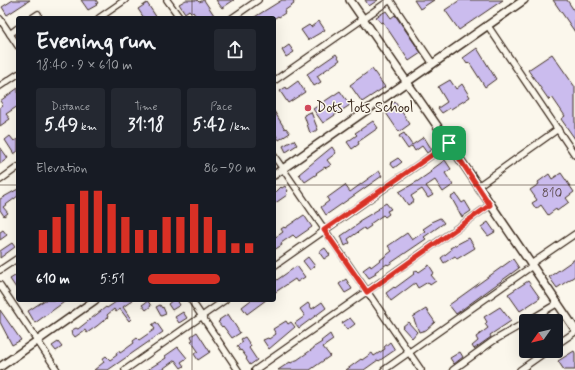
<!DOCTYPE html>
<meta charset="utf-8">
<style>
body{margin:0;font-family:Mynerve,sans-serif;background:#242831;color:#f1f3f6;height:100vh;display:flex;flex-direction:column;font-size:15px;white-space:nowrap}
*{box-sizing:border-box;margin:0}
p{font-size:13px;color:#9ea1a6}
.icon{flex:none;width:22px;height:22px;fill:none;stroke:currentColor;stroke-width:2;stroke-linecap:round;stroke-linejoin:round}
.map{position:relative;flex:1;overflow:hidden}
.sheet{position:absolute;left:16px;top:16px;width:260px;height:286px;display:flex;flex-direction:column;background:#171b24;border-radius:4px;box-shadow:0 4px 16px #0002}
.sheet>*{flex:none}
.needle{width:26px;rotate:236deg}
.buttons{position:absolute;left:519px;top:314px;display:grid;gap:8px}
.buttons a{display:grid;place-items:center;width:44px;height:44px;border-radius:4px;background:#171b24;box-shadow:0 4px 16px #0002;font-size:20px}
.pin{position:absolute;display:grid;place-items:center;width:34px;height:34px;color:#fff;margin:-17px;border-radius:8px;box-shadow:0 2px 6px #0006}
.round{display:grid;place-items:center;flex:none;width:42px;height:42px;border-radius:4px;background:#242831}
.head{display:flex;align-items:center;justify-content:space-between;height:68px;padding:0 20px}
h1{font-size:22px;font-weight:700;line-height:30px}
.stats{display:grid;grid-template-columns:repeat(3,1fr);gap:6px;height:68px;padding:4px 20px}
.stats div{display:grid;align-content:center;border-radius:4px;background:#242831;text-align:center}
.stats b{font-size:17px;font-weight:700}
.stats small{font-size:11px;font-weight:400}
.stats p{font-size:11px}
.chart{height:112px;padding:8px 20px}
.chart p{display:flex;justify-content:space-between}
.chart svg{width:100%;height:72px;margin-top:4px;stroke:#d93025;stroke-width:6}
ul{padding:0 20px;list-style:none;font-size:13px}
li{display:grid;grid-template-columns:64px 48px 1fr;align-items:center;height:30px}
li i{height:10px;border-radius:5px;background:#d93025}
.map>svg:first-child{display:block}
.building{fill:#cbbcee;stroke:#3b2a1e}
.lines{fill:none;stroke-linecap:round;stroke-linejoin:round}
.street-casing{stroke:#3b2a1e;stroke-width:8}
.secondary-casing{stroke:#3b2a1e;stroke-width:10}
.street{stroke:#fbf7ec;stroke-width:5.5}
.secondary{stroke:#fbf7ec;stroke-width:7}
.route-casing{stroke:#fff;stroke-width:8}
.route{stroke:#d93025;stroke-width:5}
.grid{fill:none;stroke:#3b2a1e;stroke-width:1;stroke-opacity:0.55}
.poi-dot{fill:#d1495b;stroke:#fbf7ec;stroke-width:1.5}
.labels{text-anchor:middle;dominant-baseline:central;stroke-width:3;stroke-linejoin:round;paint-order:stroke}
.number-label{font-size:13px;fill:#5f4e52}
.poi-label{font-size:15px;fill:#3b2a1e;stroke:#fbf7ec;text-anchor:start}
</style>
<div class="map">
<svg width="575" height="370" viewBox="0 0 575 370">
<rect width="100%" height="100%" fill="#fbf7ec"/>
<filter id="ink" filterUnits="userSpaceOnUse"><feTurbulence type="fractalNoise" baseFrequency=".025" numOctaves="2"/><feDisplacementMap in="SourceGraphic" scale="8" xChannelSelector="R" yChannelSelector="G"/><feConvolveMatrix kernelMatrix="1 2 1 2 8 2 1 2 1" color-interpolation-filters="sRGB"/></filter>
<g filter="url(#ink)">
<g class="building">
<polygon points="13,0 30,0 7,15 2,7"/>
<polygon points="81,0 96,0 98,3 96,4 97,5 88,10"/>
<polygon points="186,0 197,0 199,2 204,0 216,18 197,18 193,12 192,13 189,10 185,13 179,4"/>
<polygon points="216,0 234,0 222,8"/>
<polygon points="282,0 297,0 293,2 294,4 284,11 285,13 279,17 278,16 275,18 253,18"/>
<polygon points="365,0 378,0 369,6"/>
<polygon points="414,0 434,0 420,9"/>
<polygon points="460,0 503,0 459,30 445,10"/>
<polygon points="553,0 567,0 575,12 575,32"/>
<polygon points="147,3 157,18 144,18 138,9"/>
<polygon points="386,11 391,18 395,15 421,53 409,61 383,22 381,23 376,17"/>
<polygon points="319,21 325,30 308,40 301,30 309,25 311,27"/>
<polygon points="289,45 294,52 286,57 282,50"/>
<polygon points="477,48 496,79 485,87 469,62 467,64 463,58"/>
<polygon points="336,54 340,60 317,76 321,82 314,86 307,74"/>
<polygon points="552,54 575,87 575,139 561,119 565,116 552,97 549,100 528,70"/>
<polygon points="372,69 385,87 362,102 350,85"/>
<polygon points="450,80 456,89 462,84 470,97 451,109 450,108 442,113 438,108 447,102 438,87"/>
<polygon points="298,81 305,92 288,103 280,91 286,87 287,89"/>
<polygon points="18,88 18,106 6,114 10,119 0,126 0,107 3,105 0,101"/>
<polygon points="340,91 350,105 323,123 313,109"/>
<polygon points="395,102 410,124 399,132 384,110"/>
<polygon points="274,111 285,129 286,128 290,133 279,140 274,132"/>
<polygon points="311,112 318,130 310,133 304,115"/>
<polygon points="373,121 378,128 358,142 359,144 352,149 347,142 357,135 355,133"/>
<polygon points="404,133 412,145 424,137 432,150 427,153 422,146 415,151 412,146 408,149 399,136"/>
<polygon points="10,136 14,141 18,139 18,151 14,154 5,140"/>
<polygon points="294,140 297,145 286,152 283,146"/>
<polygon points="0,147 8,158 0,164"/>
<polygon points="332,147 336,153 327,160 331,165 326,168 325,167 316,173 317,174 305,182 299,174"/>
<polygon points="398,158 402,162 394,168 390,163"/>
<polygon points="445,160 451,169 445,173 453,185 443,192 435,180 426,186 433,195 428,198 422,189 411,196 414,201 408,205 399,192 418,181 431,172 430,171"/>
<polygon points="379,171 382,176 326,215 321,207 329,201 327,198 345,185 350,192"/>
<polygon points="561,173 574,192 566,198 569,202 557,211 556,209 548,215 541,205 536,209 532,203 537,200 530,190 539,184 538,182 549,174 552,179"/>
<polygon points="285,186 288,191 286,193 287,195 274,204 274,194 281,187 282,188"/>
<polygon points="18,189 18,196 3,207 8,213 4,216 0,210 0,199"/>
<polygon points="456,194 462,203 465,201 471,211 462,217 451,197"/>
<polygon points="386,203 391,209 387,211 389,214 385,217 383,215 370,224 371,226 365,230 364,228 348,239 350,243 345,246 341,236 360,223 359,221 379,209 378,208"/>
<polygon points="304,215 312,227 296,238 293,235 281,243 282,245 274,250 274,233 276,237 283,232 281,229 284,227 285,228"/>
<polygon points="440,218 444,223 424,237 426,239 388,265 387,264 375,272 376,274 369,278 363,270 370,265 371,267 392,251 388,246 407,233 412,240 425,231 423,229 432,223 431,222"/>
<polygon points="488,222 495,232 488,236 481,227"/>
<polygon points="3,230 7,235 0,240 0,232"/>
<polygon points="469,238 475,248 457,259 455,256 444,263 441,258 451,250 450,248"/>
<polygon points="12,243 15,247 0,258 0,251"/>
<polygon points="325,248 330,255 324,259 319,252"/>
<polygon points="308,257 315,266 310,270 303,261"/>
<polygon points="513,259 519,268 456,314 449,305"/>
<polygon points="575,259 575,276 557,288 549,277"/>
<polygon points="429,265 434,273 431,275 436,281 430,285 428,282 418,288 415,283 391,301 386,293 394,287 395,288 414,274 413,273 417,270 419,272"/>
<polygon points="297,266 305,277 297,282 295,279 274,293 274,282"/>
<polygon points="18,274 18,291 10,279"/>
<polygon points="346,279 352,289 345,293 339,284"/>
<polygon points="528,281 540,298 520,311 508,294"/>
<polygon points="45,300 67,300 35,323 28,311"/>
<polygon points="119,300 133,300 123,307 131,319 129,321 120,309 116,312 114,309 107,315 108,317 97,326 87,333 85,330 75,337 71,332 72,330 76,328 78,329 106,307 107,308"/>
<polygon points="173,300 177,300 180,305 172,310 168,304"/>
<polygon points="251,300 266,300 247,314 242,307"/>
<polygon points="148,301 151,306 146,310 142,305"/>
<polygon points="322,302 326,308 299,328 295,323 305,316 300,309 308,303 312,309"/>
<polygon points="160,305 162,308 163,307 166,314 161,316 156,307"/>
<polygon points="500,307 511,321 490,335 491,337 474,349 472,346 478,341 476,337 488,328 485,324 487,322 484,317"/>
<polygon points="426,309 435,322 426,330 419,332 413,317"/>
<polygon points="0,310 21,340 12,345 0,322"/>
<polygon points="183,312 187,318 179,323 175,317"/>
<polygon points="228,314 240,333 232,338 223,326 222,327 218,322 220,321 219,320"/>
<polygon points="350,318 355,324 347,330 342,323"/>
<polygon points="286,321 288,324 291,322 295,327 269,349 263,340 268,338 269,339 276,334 273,329"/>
<polygon points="156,322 163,332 108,370 94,370 104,362 102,359 106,356 110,360 117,355 116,353 119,351 120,353 123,351 134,343 133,341 137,338 139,340 142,338 155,329 152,325"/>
<polygon points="408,322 417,332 412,338 402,327"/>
<polygon points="197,332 210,352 198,360 194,354 198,351 191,341 193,340 191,336"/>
<polygon points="330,334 333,340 323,347 330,356 310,370 278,370 290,362 291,363 296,360 297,360 314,348 314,347 322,342 321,341"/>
<polygon points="245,337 251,346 249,348 257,360 250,365 246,359 247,358 241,350 240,351 237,346 243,342 241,339"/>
<polygon points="58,342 62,347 56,351 52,346"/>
<polygon points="390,342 395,350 379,361 378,360 364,370 346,370 361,359 362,360 372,353 374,356 385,349 384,347"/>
<polygon points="178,347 187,358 181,362 184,366 181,368 175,360 164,368 165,370 147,370 166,358 165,356"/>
<polygon points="574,351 575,353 575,370 564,370 558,361"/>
<polygon points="460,352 463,357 454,364 450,358"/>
</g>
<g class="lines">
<defs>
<g id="street">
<polyline points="167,0 180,18"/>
<polyline points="390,0 433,64"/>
<polyline points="32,18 38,14"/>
<polyline points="99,18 125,0"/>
<polyline points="232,18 258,0"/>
<polyline points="0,19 18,46"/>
<polyline points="488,26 575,155"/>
<polyline points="10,34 18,28"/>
<polyline points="274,81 390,0"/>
<polyline points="0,86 18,74"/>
<polyline points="274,156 421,370"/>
<polyline points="0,180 18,167"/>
<polyline points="478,186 558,129"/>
<polyline points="531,264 575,234"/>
<polyline points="274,266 449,143"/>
<polyline points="0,270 18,258"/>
<polyline points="0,285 57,370"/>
<polyline points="191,300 238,370"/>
<polyline points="528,321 558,303"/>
<polyline points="556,345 575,332"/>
<polyline points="125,370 225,300"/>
<polyline points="255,370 490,205"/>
<polyline points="384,370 532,266"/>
<polyline points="453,370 493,341 526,322"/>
<polyline points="520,370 547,351"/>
</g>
<g id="secondary">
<polyline points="350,0 449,143 575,329"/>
<polyline points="274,175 524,0"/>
<polyline points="0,367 95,300"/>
</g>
</defs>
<use href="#street" class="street-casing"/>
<use href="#secondary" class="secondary-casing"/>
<use href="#street" class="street"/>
<use href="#secondary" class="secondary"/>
</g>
</g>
<g class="lines" filter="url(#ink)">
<defs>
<polygon id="route" points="449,143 490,205 367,292 324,230"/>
</defs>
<use href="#route" class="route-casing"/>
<use href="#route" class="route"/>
</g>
<path class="grid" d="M192,0V18M383,0V370M0,185H18M274,185H575M192,300V370"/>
<circle class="poi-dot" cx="308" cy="108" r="4"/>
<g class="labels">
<g class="number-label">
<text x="552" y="193">810</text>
</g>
<g class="poi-label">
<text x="316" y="108">Dots Tots School</text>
</g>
</g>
</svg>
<div class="buttons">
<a><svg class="needle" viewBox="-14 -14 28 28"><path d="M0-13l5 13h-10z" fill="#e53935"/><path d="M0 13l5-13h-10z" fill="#9ea1a6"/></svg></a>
</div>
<div class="pin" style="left:449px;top:143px;background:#1e9e55"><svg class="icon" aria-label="arrive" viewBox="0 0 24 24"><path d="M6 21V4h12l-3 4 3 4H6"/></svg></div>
<section class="sheet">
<div class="head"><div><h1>Evening run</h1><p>18:40 · 9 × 610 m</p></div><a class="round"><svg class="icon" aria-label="share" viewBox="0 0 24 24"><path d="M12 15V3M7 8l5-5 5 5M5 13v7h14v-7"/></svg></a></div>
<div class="stats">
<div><p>Distance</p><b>5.49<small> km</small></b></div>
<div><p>Time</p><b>31:18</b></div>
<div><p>Pace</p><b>5:42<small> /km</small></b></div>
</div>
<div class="chart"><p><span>Elevation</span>86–90 m</p>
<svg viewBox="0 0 160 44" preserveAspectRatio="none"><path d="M5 44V30M15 44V22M25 44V14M35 44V6M45 44V6M55 44V14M65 44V22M75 44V30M85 44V30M95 44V22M105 44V22M115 44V14M125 44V22M135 44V30M145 44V38M155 44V38"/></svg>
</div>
<ul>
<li><b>610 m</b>5:51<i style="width:67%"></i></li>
</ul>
</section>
</div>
